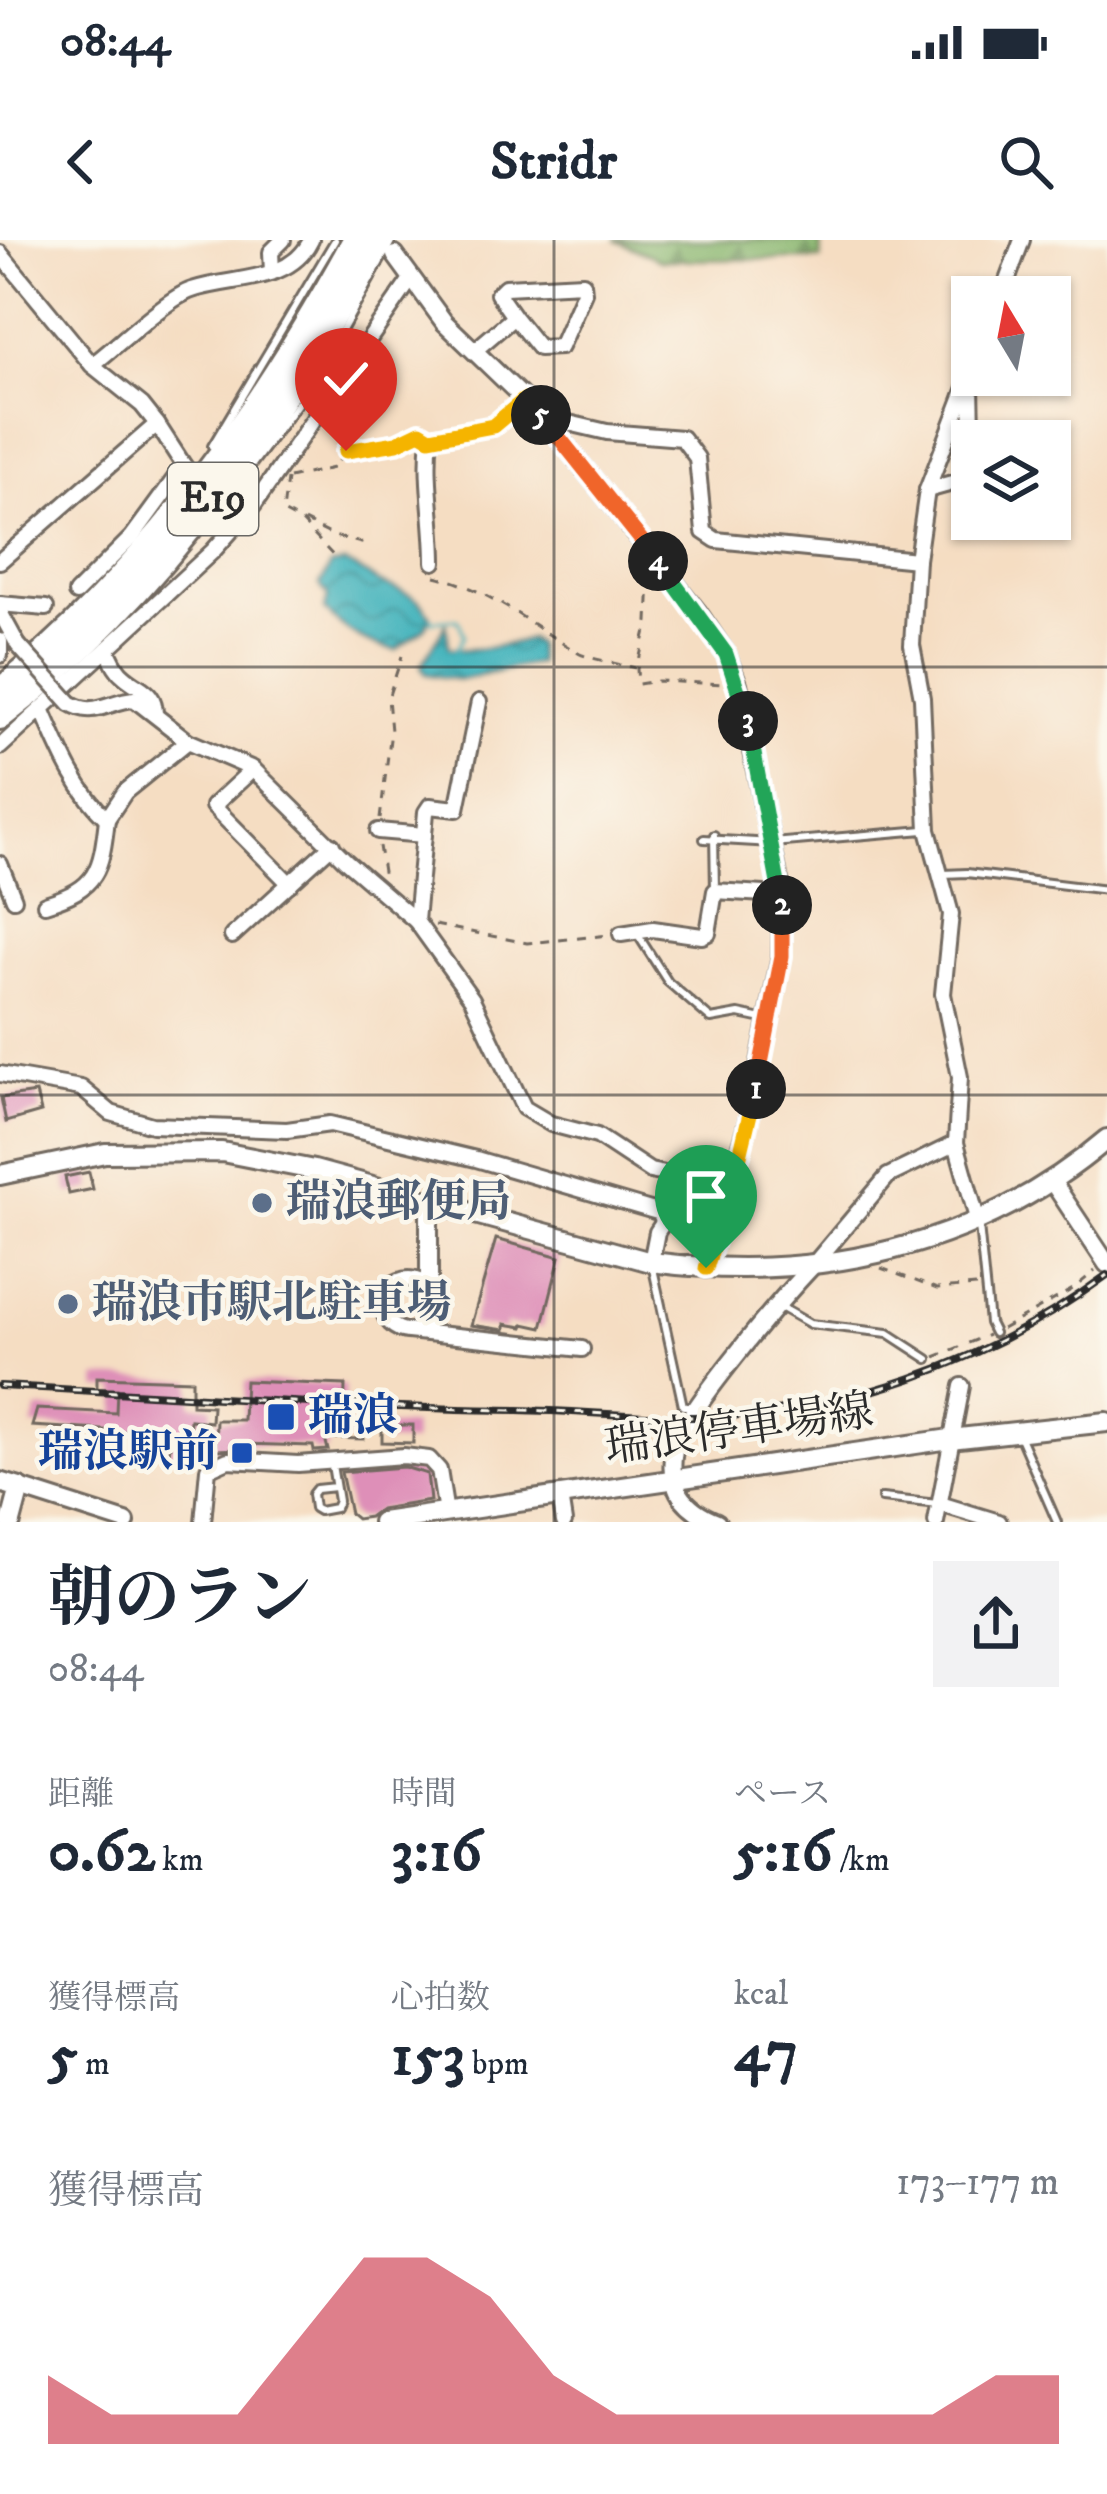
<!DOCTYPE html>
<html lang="ja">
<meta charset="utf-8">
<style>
body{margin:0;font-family:"IM FELL DW Pica","Noto Serif JP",serif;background:#f2f2f3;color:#1f2937;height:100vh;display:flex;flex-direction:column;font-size:45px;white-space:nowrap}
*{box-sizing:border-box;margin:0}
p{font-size:39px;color:#747a83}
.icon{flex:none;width:66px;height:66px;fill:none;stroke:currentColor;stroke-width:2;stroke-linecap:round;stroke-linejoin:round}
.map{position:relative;height:1282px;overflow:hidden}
.side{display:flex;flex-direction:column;background:#fff;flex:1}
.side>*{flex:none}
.needle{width:78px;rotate:350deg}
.buttons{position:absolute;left:951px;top:36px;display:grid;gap:24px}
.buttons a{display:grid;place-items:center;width:120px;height:120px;border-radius:0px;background:#fff;box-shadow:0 3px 9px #0004;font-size:60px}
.pin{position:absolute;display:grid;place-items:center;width:102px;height:102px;color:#fff;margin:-123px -51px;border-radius:50% 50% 50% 0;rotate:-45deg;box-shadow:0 0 12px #0007}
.pin .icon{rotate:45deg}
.km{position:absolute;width:60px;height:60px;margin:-30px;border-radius:50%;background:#222;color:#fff;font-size:33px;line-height:60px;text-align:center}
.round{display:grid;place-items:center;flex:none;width:126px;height:126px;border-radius:0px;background:#f2f2f3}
.summary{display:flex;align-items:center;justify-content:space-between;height:204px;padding:0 48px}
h1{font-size:66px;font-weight:700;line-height:90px}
.stats{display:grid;grid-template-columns:repeat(3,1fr);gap:18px;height:204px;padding:12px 48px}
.stats div{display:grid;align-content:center}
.stats b{font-size:60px;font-weight:700}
.stats small{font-size:33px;font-weight:400}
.stats p{font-size:33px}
.chart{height:336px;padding:24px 48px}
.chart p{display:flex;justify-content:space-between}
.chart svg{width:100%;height:216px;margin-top:12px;fill:#d1495b;opacity:.7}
.status{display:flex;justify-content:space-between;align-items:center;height:84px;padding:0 60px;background:#fff;direction:ltr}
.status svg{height:33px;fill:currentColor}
header{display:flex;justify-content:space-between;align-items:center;height:156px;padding:0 48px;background:#fff;font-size:54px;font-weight:700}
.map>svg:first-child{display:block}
.forest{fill:url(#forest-firs);stroke:#5a704c;stroke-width:3}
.water{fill:url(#water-waves);stroke:#376f74;stroke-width:3}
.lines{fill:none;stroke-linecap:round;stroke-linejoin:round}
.stream{stroke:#43b3bc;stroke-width:3}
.building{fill:#de8fb8}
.service-casing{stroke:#726960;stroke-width:12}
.minor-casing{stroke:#726960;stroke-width:20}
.tertiary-casing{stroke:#726960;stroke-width:22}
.secondary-casing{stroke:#726960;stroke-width:24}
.motorway-casing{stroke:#726960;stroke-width:30}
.path{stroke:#726960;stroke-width:3;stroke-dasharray:9 9;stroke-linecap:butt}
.service{stroke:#fff;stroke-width:6}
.minor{stroke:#fff;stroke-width:14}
.tertiary{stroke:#fff;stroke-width:16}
.secondary{stroke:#fff;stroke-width:18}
.motorway{stroke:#fff;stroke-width:24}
.rail-casing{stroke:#2b2b2b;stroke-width:8}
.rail{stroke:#fbf7ec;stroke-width:3;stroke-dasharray:9;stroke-linecap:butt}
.minor-bridge-casing{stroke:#726960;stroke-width:20;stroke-linecap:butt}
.minor-bridge{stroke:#fff;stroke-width:14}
.split-1-casing{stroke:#fff;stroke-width:24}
.split-2-casing{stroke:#fff;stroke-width:24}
.split-3-casing{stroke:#fff;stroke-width:24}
.split-4-casing{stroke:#fff;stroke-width:24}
.split-5-casing{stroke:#fff;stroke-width:24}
.split-6-casing{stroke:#fff;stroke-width:24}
.split-1{stroke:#f5b400;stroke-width:15}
.split-2{stroke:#f0652b;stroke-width:15}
.split-3{stroke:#22a559;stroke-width:15}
.split-4{stroke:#22a559;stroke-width:15}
.split-5{stroke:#f0652b;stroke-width:15}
.split-6{stroke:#f5b400;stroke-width:15}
.grid{fill:none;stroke:#2b2b2b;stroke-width:3;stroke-opacity:0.55}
.service-dot{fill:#5c6f8a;stroke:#fbf7ec;stroke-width:4.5}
.transit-dot{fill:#1a4fb4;stroke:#fbf7ec;stroke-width:4.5}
.labels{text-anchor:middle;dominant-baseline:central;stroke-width:9;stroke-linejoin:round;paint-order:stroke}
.shield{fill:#fbf7ec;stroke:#696865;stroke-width:3}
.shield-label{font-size:42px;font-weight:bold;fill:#2b2b2b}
.service-label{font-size:45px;font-weight:bold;fill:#4e5e75;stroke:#fbf7ec;text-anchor:start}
.transit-label{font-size:45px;font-weight:bold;fill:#164399;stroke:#fbf7ec;text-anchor:start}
.street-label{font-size:45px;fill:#2b2b2b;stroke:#fbf7ec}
</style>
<div class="status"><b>08:44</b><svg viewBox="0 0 49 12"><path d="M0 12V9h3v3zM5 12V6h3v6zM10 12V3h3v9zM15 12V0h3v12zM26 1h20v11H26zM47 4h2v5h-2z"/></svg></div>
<header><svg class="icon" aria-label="back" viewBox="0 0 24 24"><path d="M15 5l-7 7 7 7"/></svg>Stridr<svg class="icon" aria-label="search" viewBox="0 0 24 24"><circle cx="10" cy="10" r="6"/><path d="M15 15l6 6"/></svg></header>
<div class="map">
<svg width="1107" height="1282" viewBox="0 0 1107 1282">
<defs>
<pattern id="forest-firs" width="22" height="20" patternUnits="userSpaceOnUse" patternTransform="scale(3)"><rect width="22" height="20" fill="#89b66e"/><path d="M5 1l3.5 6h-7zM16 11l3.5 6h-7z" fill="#70945b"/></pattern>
<pattern id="water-waves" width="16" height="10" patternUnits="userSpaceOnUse" patternTransform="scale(3)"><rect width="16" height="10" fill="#43b3bc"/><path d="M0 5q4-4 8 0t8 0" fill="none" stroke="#389299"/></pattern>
</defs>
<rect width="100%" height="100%" fill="#fbf7ec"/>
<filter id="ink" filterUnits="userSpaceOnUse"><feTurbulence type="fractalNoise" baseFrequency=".00833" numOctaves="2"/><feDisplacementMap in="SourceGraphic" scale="24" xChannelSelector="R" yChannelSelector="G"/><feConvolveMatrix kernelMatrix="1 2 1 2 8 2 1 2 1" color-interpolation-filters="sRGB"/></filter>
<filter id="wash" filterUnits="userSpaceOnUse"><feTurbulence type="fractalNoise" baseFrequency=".004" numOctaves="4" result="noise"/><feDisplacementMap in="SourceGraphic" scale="48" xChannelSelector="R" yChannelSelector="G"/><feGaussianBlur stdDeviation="2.7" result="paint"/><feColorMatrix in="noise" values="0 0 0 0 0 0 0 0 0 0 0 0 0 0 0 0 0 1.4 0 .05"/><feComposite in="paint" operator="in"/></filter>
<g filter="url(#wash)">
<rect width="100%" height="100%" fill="#f5ddc2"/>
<polygon class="forest" points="615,0 820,0 821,19 661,20"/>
<g class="water">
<path d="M344,323C358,327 368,337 381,343C403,353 419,353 431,377L425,388L396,410C366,404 346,393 325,370L328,356L320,345L331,325Z"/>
<path d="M446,384L449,408C471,412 508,406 529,399L536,404L538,423L459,440L426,434L421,426Z"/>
</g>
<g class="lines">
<polyline class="stream" points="431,377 432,381 458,379 464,395 456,410"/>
</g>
<g id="blocks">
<g class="building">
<polygon points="36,853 41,872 6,882 1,858"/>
<polygon points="89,932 93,949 69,954 65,937"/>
<polygon points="496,999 560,1017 542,1088 524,1084 523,1087 505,1084 505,1090 471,1085"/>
<polygon points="97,1137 192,1140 192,1165 212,1166 211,1182 190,1180 188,1217 169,1216 171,1194 32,1186 37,1169 116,1173 117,1149 97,1149"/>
<polygon points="245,1141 345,1145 344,1185 363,1186 363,1199 325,1198 328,1210 314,1211 313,1206 240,1204 239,1209 215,1210 216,1180 243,1180"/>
<polygon points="404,1185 413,1185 413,1203 382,1202 382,1187"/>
<polygon points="404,1227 427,1234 430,1261 380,1269 369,1277 356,1279 350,1274 341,1232"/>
</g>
</g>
</g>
<g filter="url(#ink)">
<use href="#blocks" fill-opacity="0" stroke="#726960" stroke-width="3"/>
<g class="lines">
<defs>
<g id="service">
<polyline points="212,206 335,0"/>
<polyline points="223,264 313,143 392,0"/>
<polyline points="714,595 715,651"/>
<polyline points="704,599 773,603 924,590"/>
<polyline points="943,634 967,633 1107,650"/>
<polyline points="636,692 668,742 711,779 739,774 767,780"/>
<polyline points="979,986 989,1083 994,1093"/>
<polyline points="652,1024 683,1166 692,1166"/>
<polyline points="782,1068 810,1084 888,1093 928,1119"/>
<polyline points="1019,1195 1057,1282"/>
<polyline points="332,1225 338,1261 335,1268 319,1271 314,1268 312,1254 316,1249 335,1247"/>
<polyline points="882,1258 938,1264"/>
</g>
<g id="minor">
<polyline points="0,13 92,125"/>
<polyline points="272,32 271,12 283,0"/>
<polyline points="1001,57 1022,0"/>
<polyline points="474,111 514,77 498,54 505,47 583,43 584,52 560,107 539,108 514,77"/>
<polyline points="972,132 927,250 917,320 912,405 922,458 928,590 951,674 943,754 960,837 956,903 978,982"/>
<polyline points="543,177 607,192 682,198 697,218 704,292 716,300 917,320"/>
<polyline points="157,184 186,229"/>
<polyline points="927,250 963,240 972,190 971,146"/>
<path d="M0,321L157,184L142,165L92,125C116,107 167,58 192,50C233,36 290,44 311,0"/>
<path d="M434,322C434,280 425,239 430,198L493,186L524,160"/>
<polyline points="76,353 132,297 184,226"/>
<polyline points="0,364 46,368"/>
<polyline points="0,372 18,405"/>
<polyline points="0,401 0,415"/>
<polyline points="107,409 213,311 254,265 411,39"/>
<path d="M43,471C60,510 75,549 107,579L125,552L188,501"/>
<path d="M0,507L107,409C112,419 115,429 124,436C140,450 155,450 155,474"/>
<polyline points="253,529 213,566 290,644"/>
<polyline points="378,591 424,595"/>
<polyline points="0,624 14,659"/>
<path d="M45,664C98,648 101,631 107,579"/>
<polyline points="416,681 426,572 430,566 457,569 479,462"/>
<polyline points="621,694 653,689 702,696 708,693 715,651 782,655"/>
<polyline points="232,696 332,605"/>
<path d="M0,834L81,848L111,873L152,885L287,890L330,884L476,919L661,973L663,983L677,974L687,955L686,947L678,937L650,931L597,896L551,884L524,868L472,759L416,681L346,621L253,529L188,501L134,459C109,461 94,478 70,463"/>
<polyline points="677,974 711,1006"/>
<polyline points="651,1022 657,992 663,983"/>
<polyline points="814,1024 888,936 956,903"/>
<circle cx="409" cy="1065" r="26"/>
<polyline points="408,1091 582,1109"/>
<polyline points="560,1256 564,1282"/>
<polyline points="940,1264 999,1282"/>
<polyline points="203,1282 208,1229 228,1220 298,1224 404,1216 429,1219 439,1230 446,1273"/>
<polyline points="936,1282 962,1146"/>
</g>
<g id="tertiary">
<polyline points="395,15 444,82 543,177 697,371 726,414 738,444 782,655 781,716 750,874 706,1029"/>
<polyline points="1052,941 1107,1024"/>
<polyline points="429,964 429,1049"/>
<polyline points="20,1248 126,1282"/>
<path d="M717,1282C684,1269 667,1247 674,1210C680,1177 786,1053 814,1024"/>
</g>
<g id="secondary">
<path d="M0,935L105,913L222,912L314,930L651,1022C816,1043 978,1009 1107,899"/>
<polyline points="0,1242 20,1248 11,1282"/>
<polyline points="382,1282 950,1199 1107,1182"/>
</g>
<g id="motorway">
<path d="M0,451C152,328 262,170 355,0"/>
<path d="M0,477C163,352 279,179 376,0"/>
</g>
</defs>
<use href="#service" class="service-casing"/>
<use href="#minor" class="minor-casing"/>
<use href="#tertiary" class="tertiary-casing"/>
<use href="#secondary" class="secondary-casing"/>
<use href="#motorway" class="motorway-casing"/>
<g class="path">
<polyline points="289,238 333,228 347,211 397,203 417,193"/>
<polyline points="287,239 283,272 302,282 338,321"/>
<polyline points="304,281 334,296 369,305"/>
<path d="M435,336C488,348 534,387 580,414C588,418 623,425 635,428"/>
<polyline points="650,338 648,382 637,429 638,444 658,441 725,444"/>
<polyline points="380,579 391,491 388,458 402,416"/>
<polyline points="379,606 384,638"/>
<polyline points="435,685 527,703 610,695"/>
<polyline points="881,1028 937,1049 976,1046"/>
<polyline points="1002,1089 1073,1049 1095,1031"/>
<polyline points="935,1117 988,1095"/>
</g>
<use href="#service" class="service"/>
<use href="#minor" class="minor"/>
<use href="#tertiary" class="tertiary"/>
<use href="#secondary" class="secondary"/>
<use href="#motorway" class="motorway"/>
<defs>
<path id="rail" d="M0,1146C173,1154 346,1168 518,1170C576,1171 634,1177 691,1177C838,1177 990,1122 1107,1035"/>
</defs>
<use href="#rail" class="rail-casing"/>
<use href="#rail" class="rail"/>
<defs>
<polyline id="minor-bridge" points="18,405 70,463"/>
</defs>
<use href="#minor-bridge" class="minor-bridge-casing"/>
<use href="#minor-bridge" class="minor-bridge"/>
</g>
</g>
<g class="lines" filter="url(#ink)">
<defs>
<polyline id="split-1" points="706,1028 735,936 756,849"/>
<polyline id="split-2" points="756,849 782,716 782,665"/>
<polyline id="split-3" points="748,481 782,665"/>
<polyline id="split-4" points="658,321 726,414 748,481"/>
<polyline id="split-5" points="541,175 658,321"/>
<polyline id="split-6" points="346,211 397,203 420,192 430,198 493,186 524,160 541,175"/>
</defs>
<use href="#split-1" class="split-1-casing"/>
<use href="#split-2" class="split-2-casing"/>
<use href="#split-3" class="split-3-casing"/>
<use href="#split-4" class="split-4-casing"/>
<use href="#split-5" class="split-5-casing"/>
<use href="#split-6" class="split-6-casing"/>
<use href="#split-1" class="split-1"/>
<use href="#split-2" class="split-2"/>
<use href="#split-3" class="split-3"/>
<use href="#split-4" class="split-4"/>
<use href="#split-5" class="split-5"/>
<use href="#split-6" class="split-6"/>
</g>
<path class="grid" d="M554,0V1282M0,427H1107M0,855H1107"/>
<g class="service-dot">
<circle cx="262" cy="963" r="12"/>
<circle cx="68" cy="1064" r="12"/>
</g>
<g class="transit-dot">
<rect x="266" y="1162" width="30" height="30" rx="6"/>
<rect x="230" y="1201" width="24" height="24" rx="6"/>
</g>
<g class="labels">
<rect class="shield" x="168" y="223" width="90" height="72" rx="9"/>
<g class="shield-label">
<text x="213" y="259">E19</text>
</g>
<g class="service-label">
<text x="286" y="963">瑞浪郵便局</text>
<text x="92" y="1064">瑞浪市駅北駐車場</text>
</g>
<g class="transit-label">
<text x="308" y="1177">瑞浪</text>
<text x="218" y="1213" text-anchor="end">瑞浪駅前</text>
</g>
<g class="street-label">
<text transform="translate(739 1190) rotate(-8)">瑞浪停車場線</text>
</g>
</g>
</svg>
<div class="buttons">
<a><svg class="needle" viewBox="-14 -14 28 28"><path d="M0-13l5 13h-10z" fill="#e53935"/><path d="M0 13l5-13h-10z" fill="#747a83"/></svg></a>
<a><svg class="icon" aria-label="layers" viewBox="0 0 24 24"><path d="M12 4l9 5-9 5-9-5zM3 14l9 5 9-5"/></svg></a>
</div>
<div class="pin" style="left:706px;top:1028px;background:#1e9e55"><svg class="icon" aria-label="arrive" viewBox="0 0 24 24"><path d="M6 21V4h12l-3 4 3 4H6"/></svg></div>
<div class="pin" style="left:346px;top:211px;background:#d93025"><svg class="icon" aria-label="check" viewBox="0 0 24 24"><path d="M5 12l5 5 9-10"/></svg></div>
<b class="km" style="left:756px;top:849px">1</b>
<b class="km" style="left:782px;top:665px">2</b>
<b class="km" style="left:748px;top:481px">3</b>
<b class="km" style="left:658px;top:321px">4</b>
<b class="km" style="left:541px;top:175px">5</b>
</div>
<section class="side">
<div class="summary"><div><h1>朝のラン</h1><p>08:44</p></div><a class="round"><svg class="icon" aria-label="share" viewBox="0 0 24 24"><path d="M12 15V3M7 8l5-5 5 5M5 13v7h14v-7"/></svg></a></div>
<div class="stats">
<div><p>距離</p><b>0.62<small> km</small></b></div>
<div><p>時間</p><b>3:16</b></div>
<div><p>ペース</p><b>5:16<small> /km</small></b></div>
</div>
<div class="stats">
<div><p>獲得標高</p><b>5<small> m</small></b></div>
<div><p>心拍数</p><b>153<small> bpm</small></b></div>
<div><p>kcal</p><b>47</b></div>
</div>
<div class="chart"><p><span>獲得標高</span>173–177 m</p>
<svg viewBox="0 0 160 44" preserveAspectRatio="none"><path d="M0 44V30L10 38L20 38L30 38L40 22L50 6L60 6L70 14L80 30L90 38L100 38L110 38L120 38L130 38L140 38L150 30L160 30V44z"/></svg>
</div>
</section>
